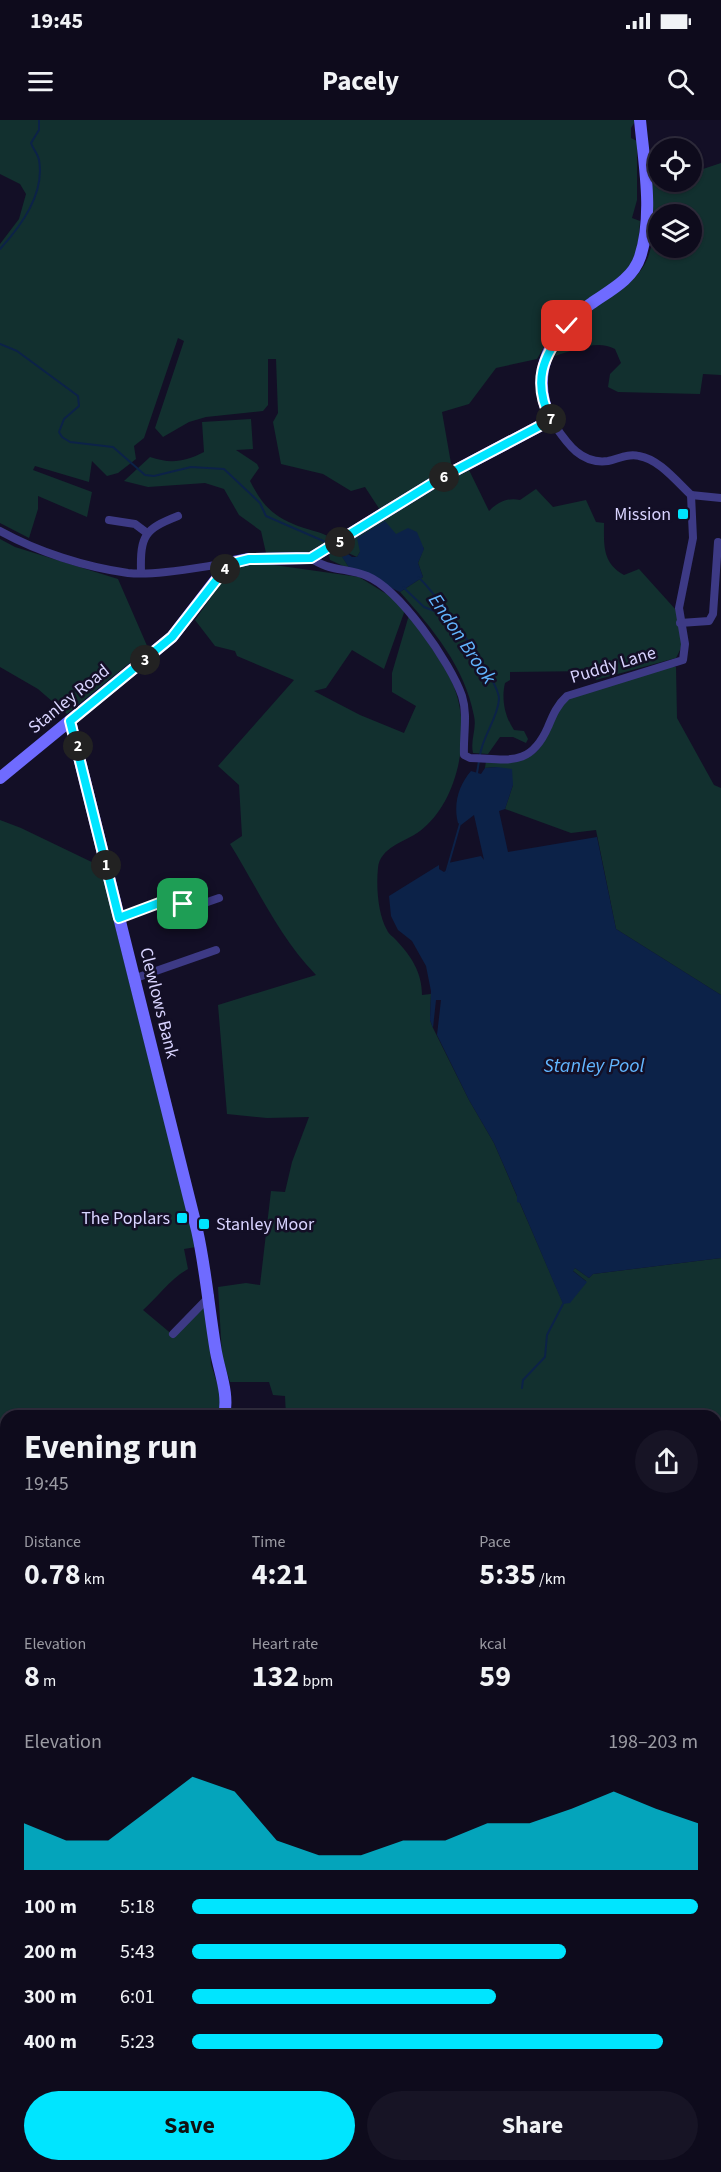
<!DOCTYPE html>
<meta charset="utf-8">
<style>
body{margin:0;font-family:"Source Sans 3",sans-serif;background:#171425;color:#f1f3f6;height:100vh;display:flex;flex-direction:column;font-size:22px;white-space:nowrap}
*{box-sizing:border-box;margin:0}
p{font-size:20px;color:#9b9ba3}
.icon{flex:none;width:33px;height:33px;fill:none;stroke:currentColor;stroke-width:2;stroke-linecap:round;stroke-linejoin:round}
.map{position:relative;flex:1;overflow:hidden}
.sheet{position:absolute;left:0px;top:1290px;width:722px;height:762px;display:flex;flex-direction:column;background:#0e0b1c;border-radius:18px 18px 0 0;box-shadow:0 2px 4px #0004,0 0 0 2px #2e2b3b}
.sheet>*{flex:none}
.fabs{position:absolute;left:648px;top:18px;display:grid;gap:12px}
.fabs a{display:grid;place-items:center;width:54px;height:54px;border-radius:50%;background:#0e0b1c;box-shadow:0 2px 4px #0004,0 0 0 2px #2e2b3b;font-size:30px}
.pin{position:absolute;display:grid;place-items:center;width:51px;height:51px;color:#fff;margin:-26px;border-radius:12px;box-shadow:0 3px 9px #0006}
.km{position:absolute;width:30px;height:30px;margin:-15px;border-radius:50%;background:#222;color:#fff;font-size:16px;line-height:30px;text-align:center}
.round{display:grid;place-items:center;flex:none;width:63px;height:63px;border-radius:32px;background:#171425}
.headline{display:flex;align-items:center;justify-content:space-between;height:102px;padding:0 24px}
h1{font-size:33px;font-weight:700;line-height:45px}
.figures{display:grid;grid-template-columns:repeat(3,1fr);gap:9px;height:102px;padding:6px 24px}
.figures div{display:grid;align-content:center}
.figures b{font-size:30px;font-weight:700}
.figures small{font-size:16px;font-weight:400}
.figures p{font-size:16px}
.chart{height:168px;padding:12px 24px}
.chart p{display:flex;justify-content:space-between}
.chart svg{width:100%;height:108px;margin-top:6px;fill:#00e5ff;opacity:.7}
.button{display:flex;gap:12px;margin-top:auto;padding:12px 24px}
.button a{flex:1;height:69px;border-radius:36px;background:#00e5ff;color:#111;font-size:24px;font-weight:700;line-height:69px;text-align:center}
.button a+a{background:#171425;color:#f1f3f6}
ul{padding:0 24px;list-style:none;font-size:20px}
li{display:grid;grid-template-columns:96px 72px 1fr;align-items:center;height:45px}
li i{height:15px;border-radius:8px;background:#00e5ff}
.status{display:flex;justify-content:space-between;align-items:center;height:42px;padding:0 30px;background:#0e0b1c;direction:ltr}
.status svg{height:16px;fill:currentColor}
header{display:flex;justify-content:space-between;align-items:center;height:78px;padding:0 24px;background:#0e0b1c;font-size:27px;font-weight:700}
.map>svg:first-child{display:block}
.green{fill:#12302f;fill-rule:evenodd}
.water{fill:#0c2248}
.lines{fill:none;stroke-linecap:round;stroke-linejoin:round}
.stream{stroke:#0c2248;stroke-width:2}
.street{stroke:#3d3a85;stroke-width:8}
.secondary{stroke:#6f6bff;stroke-width:12}
.route-casing{stroke:#fff;stroke-width:12}
.route{stroke:#00e5ff;stroke-width:8}
.poi-dot{fill:#00e5ff;stroke:#130f26;stroke-width:2}
.labels{text-anchor:middle;dominant-baseline:central;stroke-width:5;stroke-linejoin:round;paint-order:stroke}
.poi-label{font-size:18px;fill:#d9d4ff;stroke:#130f26;text-anchor:end}
.street-label{font-size:18px;fill:#d9d4ff;stroke:#130f26}
.water-label{font-size:20px;font-style:italic;fill:#62b6ff;stroke:#130f26}
</style>
<div class="status"><b>19:45</b><svg viewBox="0 0 49 12"><path d="M0 12V9h3v3zM5 12V6h3v6zM10 12V3h3v9zM15 12V0h3v12zM26 1h20v11H26zM47 4h2v5h-2z"/></svg></div>
<header><svg class="icon" aria-label="menu" viewBox="0 0 24 24"><path d="M4 6h16M4 12h16M4 18h16"/></svg>Pacely<svg class="icon" aria-label="search" viewBox="0 0 24 24"><circle cx="10" cy="10" r="6"/><path d="M15 15l6 6"/></svg></header>
<div class="map">
<svg width="721" height="2052" viewBox="0 0 721 2052">
<rect width="100%" height="100%" fill="#130f26"/>
<g class="green">
<path d="M0,0H636L631,8V18L637,21V80L632,98L640,101C639,115 638,129 633,142C622,168 586,180 567,199C555,211 545,225 537,239L496,248L469,284L442,292L452,349L380,390L365,367L351,371L323,354L281,344L273,302L278,293L276,239H268V285L263,291L206,297L189,302L163,317L155,308L184,221L178,218L144,318L134,326L136,339L118,353L107,356L92,341L89,362L35,346L33,350L92,372L87,397L38,376V389L29,418L0,403V124L19,99L26,74L20,64L0,54Z"/>
<path d="M658,43V62H692V50L694,52L721,43V255L703,254L700,274L618,272L608,267L610,254L621,243L615,229C597,219 574,230 555,236C561,222 569,213 579,202C596,184 614,175 633,159C662,133 653,88 649,54ZM658,94H692V128H658Z"/>
<path d="M251,299L253,329L236,330L257,344L259,348L250,361C264,388 275,398 304,408C316,412 323,412 333,420L309,432L266,433L261,411L239,395L224,369L205,363L148,367L124,361L150,337C170,344 185,342 204,332L202,302Z"/>
<path d="M468,348L489,391C498,382 508,377 520,380L536,369L553,387L586,380L596,402L604,403C604,425 602,443 624,455L639,449L676,490L682,526L676,538L596,560L592,551L510,552V560L505,563C501,579 505,597 514,610L524,611L528,619L526,623L513,617H500L488,634L473,633C470,620 477,609 474,596C465,547 432,508 400,472L423,457L418,443L424,428L396,414L360,432L357,437L344,431L340,433L350,449L330,440L329,435L334,430Z"/>
<polygon points="0,419 15,427 118,459 148,528 67,594 38,569 0,547"/>
<path d="M267,444L359,457L393,478L405,490L384,549L352,530L326,568L314,571L360,595L404,613L416,586L392,572V553L409,495C423,516 440,538 451,560C473,605 461,680 420,711C405,722 380,727 378,748C376,767 378,794 387,810C389,815 393,816 396,820C411,836 422,852 422,875L431,874L430,900L433,908L469,980L494,1023L563,1183L586,1161L572,1150L575,1148L589,1158L593,1154L721,1138V1464L716,1472V1296H286L285,1276L273,1275L269,1262H230L222,1236L218,1167L246,1163L260,1165L271,1071L285,1072L292,1042L309,997L267,998L227,994L218,885L316,855C279,817 258,769 230,724L242,716L239,665L218,646L294,560L237,536L235,531L215,526L195,500L231,449L244,445Z"/>
<path d="M670,546L676,547L677,598L714,665L721,668V875L616,809L596,710L571,713L505,689L513,665L497,647L485,648L486,641C566,645 530,609 571,577Z"/>
<path d="M0,700L21,708L100,746L196,1127L184,1129L188,1149C170,1159 158,1177 143,1190L174,1216L203,1184L208,1193L211,1244L222,1279L217,1296H6V1785L0,1788Z"/>
<polygon points="721,1477 721,1932 716,1936 716,1482"/>
<polygon points="0,1890 4,1894 6,1891 6,2046 87,2046 86,2052 0,2052"/>
<polygon points="349,2046 375,2046 378,2049 370,2052 345,2052"/>
<polygon points="448,2046 448,2052 394,2052 387,2047"/>
</g>
<g class="water">
<polygon points="385,401 396,414 408,408 417,412 424,429 418,443 423,457 400,472 350,449 339,432 344,431 352,437 357,437 360,432 357,418"/>
<path d="M497,647L512,649L513,665L505,689L499,691L508,732L597,717L616,809L721,875V1138L593,1154L589,1158L575,1148L573,1151L587,1162L570,1183L563,1184L520,1083L517,1082V1076L494,1023L469,980L437,915L441,880H436L433,908L430,900L431,871L426,846L412,821L398,810L391,796L389,776L439,745V749L444,752L448,749V743L481,736L484,740L474,695L461,705L458,703C453,683 459,665 471,651L481,654L485,648Z"/>
</g>
<g class="lines">
<g class="stream">
<path d="M0,129C21,106 45,74 39,40C38,34 33,29 31,23L39,10V0"/>
<polyline points="0,224 17,231 78,276 79,286 64,299 59,312 62,317 70,322 113,327 145,355 154,356 191,347 224,349 260,383 266,396 328,423"/>
<path d="M418,457C433,469 500,562 499,579C498,598 483,615 480,635"/>
<polyline points="403,467 424,487 453,498"/>
<polyline points="477,653 479,641"/>
<polyline points="446,753 460,704"/>
<polyline points="522,1268 523,1260 545,1237 547,1215 563,1184"/>
</g>
<g class="street">
<path d="M551,300C565,320 579,345 608,341C618,339 628,333 639,336C659,339 677,362 691,375"/>
<polyline points="691,375 721,378"/>
<polyline points="109,400 135,404 147,413"/>
<path d="M0,411C38,432 85,447 128,453C155,456 200,447 229,443"/>
<path d="M311,438C327,451 348,448 367,456C399,469 451,543 462,576C468,595 463,616 464,635L470,638C508,639 530,648 548,607C553,595 557,585 567,576L683,540L685,524L679,488L693,418L691,375"/>
<path d="M141,452C140,415 145,409 178,396"/>
<polyline points="680,503 709,501 713,494 718,422"/>
<polyline points="119,798 167,780 196,786 219,778"/>
<polyline points="133,859 216,830"/>
<polyline points="173,1214 210,1176"/>
<polyline points="716,1944 721,1940"/>
<polyline points="382,2046 389,2052"/>
<polyline points="292,2052 297,2046"/>
<polyline points="338,2052 343,2046"/>
<polyline points="573,2052 576,2046"/>
</g>
<g class="secondary">
<path d="M70,601L197,1110C206,1150 209,1191 216,1232C220,1254 229,1274 224,1296"/>
<path d="M0,658L172,517L229,443L249,439L311,438L441,358L551,300C528,254 551,210 592,183C609,171 633,159 640,137C654,95 644,43 640,0"/>
<polyline points="147,2052 149,2046"/>
</g>
</g>
<g class="lines">
<defs>
<path id="route" d="M183,784L167,780L119,798L70,601L172,517L229,444L249,439L311,438L441,358L551,300C532,262 542,237 567,206"/>
</defs>
<use href="#route" class="route-casing"/>
<use href="#route" class="route"/>
</g>
<g class="poi-dot">
<rect x="677" y="388" width="12" height="12" rx="3"/>
<rect x="176" y="1092" width="12" height="12" rx="3"/>
<rect x="198" y="1098" width="12" height="12" rx="3"/>
</g>
<g class="labels">
<g class="poi-label">
<text x="671" y="394">Mission</text>
<text x="170" y="1098">The Poplars</text>
<text x="216" y="1104" text-anchor="start">Stanley Moor</text>
</g>
<g class="street-label">
<text transform="translate(613 545) rotate(-17)">Puddy Lane</text>
<text transform="translate(69 579) rotate(-39)">Stanley Road</text>
<text transform="translate(159 883) rotate(76)">Clewlows Bank</text>
</g>
<g class="water-label">
<text transform="translate(462 519) rotate(56)">Endon Brook</text>
<text x="594" y="946">Stanley Pool</text>
</g>
</g>
</svg>
<div class="fabs">
<a><svg class="icon" aria-label="locate" viewBox="0 0 24 24"><circle cx="12" cy="12" r="6"/><path d="M12 2v4M12 18v4M2 12h4M18 12h4"/></svg></a>
<a><svg class="icon" aria-label="layers" viewBox="0 0 24 24"><path d="M12 4l9 5-9 5-9-5zM3 14l9 5 9-5"/></svg></a>
</div>
<div class="pin" style="left:183px;top:784px;background:#1e9e55"><svg class="icon" aria-label="arrive" viewBox="0 0 24 24"><path d="M6 21V4h12l-3 4 3 4H6"/></svg></div>
<div class="pin" style="left:567px;top:206px;background:#d93025"><svg class="icon" aria-label="check" viewBox="0 0 24 24"><path d="M5 12l5 5 9-10"/></svg></div>
<b class="km" style="left:106px;top:745px">1</b>
<b class="km" style="left:78px;top:626px">2</b>
<b class="km" style="left:145px;top:540px">3</b>
<b class="km" style="left:225px;top:449px">4</b>
<b class="km" style="left:340px;top:422px">5</b>
<b class="km" style="left:444px;top:357px">6</b>
<b class="km" style="left:551px;top:299px">7</b>
<section class="sheet">
<div class="headline"><div><h1>Evening run</h1><p>19:45</p></div><a class="round"><svg class="icon" aria-label="share" viewBox="0 0 24 24"><path d="M12 15V3M7 8l5-5 5 5M5 13v7h14v-7"/></svg></a></div>
<div class="figures">
<div><p>Distance</p><b>0.78<small> km</small></b></div>
<div><p>Time</p><b>4:21</b></div>
<div><p>Pace</p><b>5:35<small> /km</small></b></div>
</div>
<div class="figures">
<div><p>Elevation</p><b>8<small> m</small></b></div>
<div><p>Heart rate</p><b>132<small> bpm</small></b></div>
<div><p>kcal</p><b>59</b></div>
</div>
<div class="chart"><p><span>Elevation</span>198–203 m</p>
<svg viewBox="0 0 160 44" preserveAspectRatio="none"><path d="M0 44V25L10 32L20 32L30 19L40 6L50 12L60 32L70 38L80 38L90 32L100 32L110 25L120 25L130 19L140 12L150 19L160 25V44z"/></svg>
</div>
<ul>
<li><b>100 m</b>5:18<i style="width:100%"></i></li>
<li><b>200 m</b>5:43<i style="width:74%"></i></li>
<li><b>300 m</b>6:01<i style="width:60%"></i></li>
<li><b>400 m</b>5:23<i style="width:93%"></i></li>
</ul>
<div class="button"><a>Save</a><a>Share</a></div>
</section>
</div>
